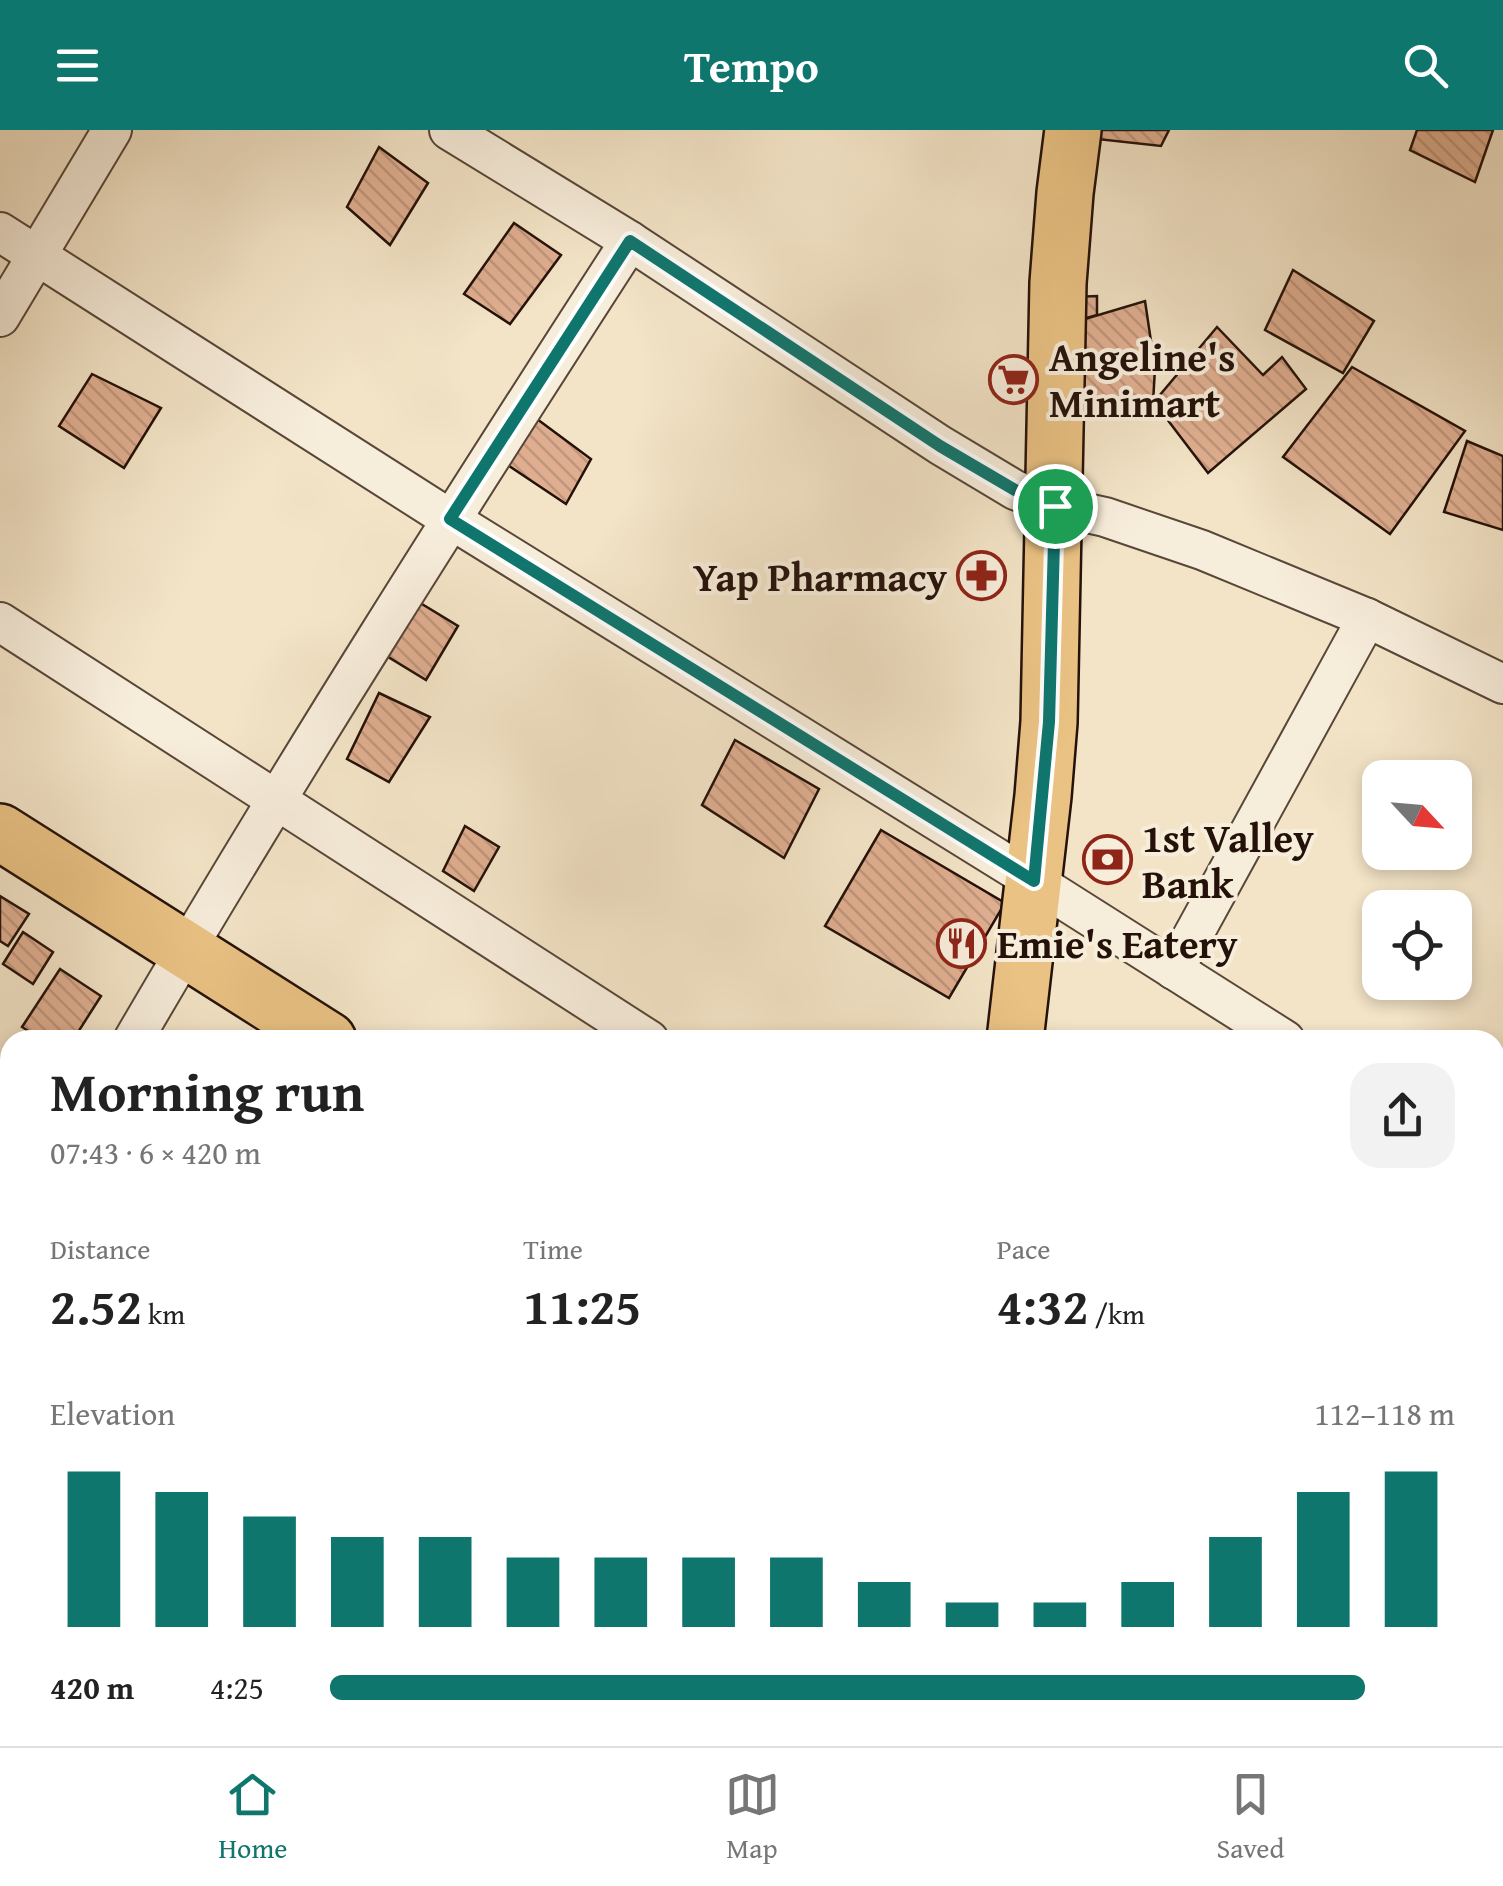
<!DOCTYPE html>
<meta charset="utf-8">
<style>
body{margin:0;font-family:"Gentium Book Plus",serif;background:#f2f2f2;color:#222;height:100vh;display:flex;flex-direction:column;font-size:38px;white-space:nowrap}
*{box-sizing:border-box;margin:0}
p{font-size:32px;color:#767676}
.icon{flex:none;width:55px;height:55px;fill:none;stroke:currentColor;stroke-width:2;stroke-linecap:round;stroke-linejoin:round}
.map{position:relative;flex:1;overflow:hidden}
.details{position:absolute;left:0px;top:900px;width:1505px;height:718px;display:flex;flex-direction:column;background:#fff;border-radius:30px 30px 0 0;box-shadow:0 5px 15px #0003}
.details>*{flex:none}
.needle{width:65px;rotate:116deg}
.controls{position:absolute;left:1362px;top:630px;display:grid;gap:20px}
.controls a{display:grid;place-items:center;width:110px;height:110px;border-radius:20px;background:#fff;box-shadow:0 5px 15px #0003;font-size:50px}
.pin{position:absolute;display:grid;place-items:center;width:85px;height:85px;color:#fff;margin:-42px;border:5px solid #fff;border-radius:50%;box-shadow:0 2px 10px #0007}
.round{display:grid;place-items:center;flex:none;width:105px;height:105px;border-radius:30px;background:#f2f2f2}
.overview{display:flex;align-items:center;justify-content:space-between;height:170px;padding:0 50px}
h1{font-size:55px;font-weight:700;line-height:75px}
.stats{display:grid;grid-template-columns:repeat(3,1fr);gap:15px;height:170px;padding:10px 50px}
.stats div{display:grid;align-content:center}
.stats b{font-size:50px;font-weight:700}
.stats small{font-size:28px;font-weight:400}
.stats p{font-size:28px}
.chart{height:280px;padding:20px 50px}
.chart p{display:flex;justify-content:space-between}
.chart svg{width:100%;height:180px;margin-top:10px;stroke:#0f766e;stroke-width:6}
ul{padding:0 50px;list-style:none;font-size:32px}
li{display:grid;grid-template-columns:160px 120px 1fr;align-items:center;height:75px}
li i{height:25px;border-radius:12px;background:#0f766e}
header{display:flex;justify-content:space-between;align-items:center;height:130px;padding:0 50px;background:#0f766e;color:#fff;font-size:45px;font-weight:700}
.tab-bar{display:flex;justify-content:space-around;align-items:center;height:140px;border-top:2px solid #e0e0e0;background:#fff;font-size:28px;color:#767676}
.tab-bar a{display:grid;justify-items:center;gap:5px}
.tab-bar .active{color:#0f766e}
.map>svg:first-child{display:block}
.building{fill:url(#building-back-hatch);stroke:#241109;stroke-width:2.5}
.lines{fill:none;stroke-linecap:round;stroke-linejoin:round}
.minor-casing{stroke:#584638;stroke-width:42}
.secondary-casing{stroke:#241109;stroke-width:58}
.primary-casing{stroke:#241109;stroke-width:60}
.minor{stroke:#f7eddb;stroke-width:38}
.secondary{stroke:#f7eddb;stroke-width:52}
.primary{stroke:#eac284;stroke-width:55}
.route-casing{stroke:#fff;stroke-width:20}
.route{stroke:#0f766e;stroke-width:12}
.labels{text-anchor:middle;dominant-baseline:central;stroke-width:8;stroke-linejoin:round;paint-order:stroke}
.poi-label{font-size:40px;font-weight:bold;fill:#241109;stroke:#f7eddb;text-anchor:start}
</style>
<header><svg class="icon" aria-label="menu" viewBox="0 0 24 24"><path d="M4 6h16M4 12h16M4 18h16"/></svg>Tempo<svg class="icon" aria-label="search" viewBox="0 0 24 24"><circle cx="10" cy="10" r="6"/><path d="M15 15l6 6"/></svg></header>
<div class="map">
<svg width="1503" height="1616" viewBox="0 0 1503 1616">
<defs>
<pattern id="building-back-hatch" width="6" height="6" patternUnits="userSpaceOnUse" patternTransform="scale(2.5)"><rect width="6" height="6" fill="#dfae90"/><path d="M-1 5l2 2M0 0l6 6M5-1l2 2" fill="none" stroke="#bf957b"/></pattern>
</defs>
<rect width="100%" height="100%" fill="#f3e4c7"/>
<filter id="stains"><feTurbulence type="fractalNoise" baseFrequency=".002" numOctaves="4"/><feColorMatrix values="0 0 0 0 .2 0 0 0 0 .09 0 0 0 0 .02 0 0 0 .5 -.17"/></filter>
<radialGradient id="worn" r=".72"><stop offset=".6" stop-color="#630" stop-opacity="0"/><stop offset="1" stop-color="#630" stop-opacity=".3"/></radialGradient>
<g class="building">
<polygon points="1092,0 1169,0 1161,16 1088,8"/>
<polygon points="1417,0 1493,0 1475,52 1410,20"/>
<polygon points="379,17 428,53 390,115 347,77"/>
<polygon points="514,93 561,125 510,194 464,164"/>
<polygon points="1293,140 1374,191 1343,243 1265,200"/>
<polygon points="1097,166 1097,185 1073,192 1073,167"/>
<polygon points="1145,171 1155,238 1153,273 1072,277 1065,195"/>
<polygon points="1217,197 1263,245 1282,227 1306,259 1208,343 1154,272"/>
<polygon points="1352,237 1465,301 1390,404 1283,327"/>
<polygon points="92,244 161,278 124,338 59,296"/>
<polygon points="537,289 591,329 566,374 503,332"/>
<polygon points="1467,311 1503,326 1503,400 1444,382"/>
<polygon points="417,471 458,496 426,550 385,525"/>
<polygon points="379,563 430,587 389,652 347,629"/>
<polygon points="735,610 819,659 784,728 702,675"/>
<polygon points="465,696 499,717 474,761 443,741"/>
<polygon points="881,700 1005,773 949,868 825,796"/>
<polygon points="0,766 29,784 8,816 0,811"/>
<polygon points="23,802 53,822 33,854 3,834"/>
<polygon points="60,839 101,866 73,910 42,910 22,897"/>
<polygon points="1495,1296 1503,1301 1503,1329 1495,1340"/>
<polygon points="0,1320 10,1326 0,1344"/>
</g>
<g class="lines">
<defs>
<g id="minor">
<polyline points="449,0 630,111 940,315 1015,360 1055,376 1105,387 1202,420 1367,488 1503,554"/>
<polyline points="0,102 450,389 1034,751 1285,910"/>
<polyline points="0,187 112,0"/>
<polyline points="0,492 649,910"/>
<polyline points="1174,840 1367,488"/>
<path d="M133,910C291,639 460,374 630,111"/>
<polyline points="1495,1043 1503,1048"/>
<polyline points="0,1137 10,1121"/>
<polyline points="0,1485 10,1492"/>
<polyline points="188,1608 201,1616"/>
<polyline points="1375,1608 1388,1616"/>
<polyline points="289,1616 294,1608"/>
<polyline points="480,1616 485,1608"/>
</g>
<polyline id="secondary" points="677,1616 682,1608"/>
<g id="primary">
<polyline points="0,702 328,910"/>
<polyline points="1015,910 1043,666 1049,592 1058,153 1065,63 1073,0"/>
</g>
</defs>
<use href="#minor" class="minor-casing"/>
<use href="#secondary" class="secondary-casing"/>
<use href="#primary" class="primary-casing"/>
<use href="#minor" class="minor"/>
<use href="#secondary" class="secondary"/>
<use href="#primary" class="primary"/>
</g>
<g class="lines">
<defs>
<polygon id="route" points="630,111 940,316 1015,360 1055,376 1049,592 1034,751 450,389"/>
</defs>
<use href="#route" class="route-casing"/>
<use href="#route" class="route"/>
</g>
<defs>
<symbol id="supermarket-ring" viewBox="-11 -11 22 22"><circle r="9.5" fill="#f7eddb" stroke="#8f2418" stroke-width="1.5"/><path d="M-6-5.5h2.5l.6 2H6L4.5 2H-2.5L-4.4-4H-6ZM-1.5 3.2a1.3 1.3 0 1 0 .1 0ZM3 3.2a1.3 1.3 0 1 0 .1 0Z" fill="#8f2418"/></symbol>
<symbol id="pharmacy-ring" viewBox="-11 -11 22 22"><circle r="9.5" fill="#f7eddb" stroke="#8f2418" stroke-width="1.5"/><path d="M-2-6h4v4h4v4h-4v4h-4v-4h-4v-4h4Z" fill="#8f2418"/></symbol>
<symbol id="bank-ring" viewBox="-11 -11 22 22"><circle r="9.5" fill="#f7eddb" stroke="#8f2418" stroke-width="1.5"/><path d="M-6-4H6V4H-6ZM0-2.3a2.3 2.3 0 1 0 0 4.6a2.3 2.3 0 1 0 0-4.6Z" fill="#8f2418"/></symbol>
<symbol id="restaurant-ring" viewBox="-11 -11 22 22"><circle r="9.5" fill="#f7eddb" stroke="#8f2418" stroke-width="1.5"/><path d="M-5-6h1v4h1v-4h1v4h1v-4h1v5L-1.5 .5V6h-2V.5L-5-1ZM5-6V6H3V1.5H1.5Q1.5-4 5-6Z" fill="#8f2418"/></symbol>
</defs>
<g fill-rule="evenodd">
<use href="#supermarket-ring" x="986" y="222" width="55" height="55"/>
<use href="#pharmacy-ring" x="954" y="418" width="55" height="55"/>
<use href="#bank-ring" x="1080" y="702" width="55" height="55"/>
<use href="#restaurant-ring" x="934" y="786" width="55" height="55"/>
</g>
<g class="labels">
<g class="poi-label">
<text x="1049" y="226">Angeline's<tspan x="1049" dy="46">Minimart</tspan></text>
<text x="947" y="446" text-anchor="end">Yap Pharmacy</text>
<text x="1142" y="707">1st Valley<tspan x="1142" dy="46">Bank</tspan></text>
<text x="997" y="813">Emie's Eatery</text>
</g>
</g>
<rect width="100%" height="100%" filter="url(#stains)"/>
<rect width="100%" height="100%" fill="url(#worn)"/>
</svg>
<div class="controls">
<a><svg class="needle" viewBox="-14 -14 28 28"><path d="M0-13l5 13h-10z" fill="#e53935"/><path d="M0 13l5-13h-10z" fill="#767676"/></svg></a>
<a><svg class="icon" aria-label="locate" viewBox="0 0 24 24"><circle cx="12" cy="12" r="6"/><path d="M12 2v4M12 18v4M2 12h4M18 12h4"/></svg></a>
</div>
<div class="pin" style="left:1055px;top:376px;background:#1e9e55"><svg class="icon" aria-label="arrive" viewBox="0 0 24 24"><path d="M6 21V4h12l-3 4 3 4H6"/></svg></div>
<section class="details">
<div class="overview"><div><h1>Morning run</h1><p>07:43 · 6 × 420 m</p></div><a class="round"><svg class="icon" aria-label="share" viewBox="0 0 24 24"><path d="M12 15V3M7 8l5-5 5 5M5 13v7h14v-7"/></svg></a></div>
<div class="stats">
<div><p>Distance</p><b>2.52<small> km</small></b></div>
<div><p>Time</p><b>11:25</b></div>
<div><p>Pace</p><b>4:32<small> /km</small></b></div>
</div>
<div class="chart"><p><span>Elevation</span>112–118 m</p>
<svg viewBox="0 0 160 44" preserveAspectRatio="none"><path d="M5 44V6M15 44V11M25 44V17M35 44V22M45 44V22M55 44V27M65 44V27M75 44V27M85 44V27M95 44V33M105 44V38M115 44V38M125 44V33M135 44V22M145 44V11M155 44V6"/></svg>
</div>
<ul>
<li><b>420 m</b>4:25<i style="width:92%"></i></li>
</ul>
</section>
</div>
<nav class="tab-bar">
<a class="active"><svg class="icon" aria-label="home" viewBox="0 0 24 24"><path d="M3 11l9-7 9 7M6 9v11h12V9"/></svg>Home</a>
<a><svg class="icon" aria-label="map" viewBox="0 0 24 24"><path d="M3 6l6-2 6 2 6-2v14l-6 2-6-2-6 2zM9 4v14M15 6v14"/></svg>Map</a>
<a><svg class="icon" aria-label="saved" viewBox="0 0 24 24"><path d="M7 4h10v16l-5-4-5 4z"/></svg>Saved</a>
</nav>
